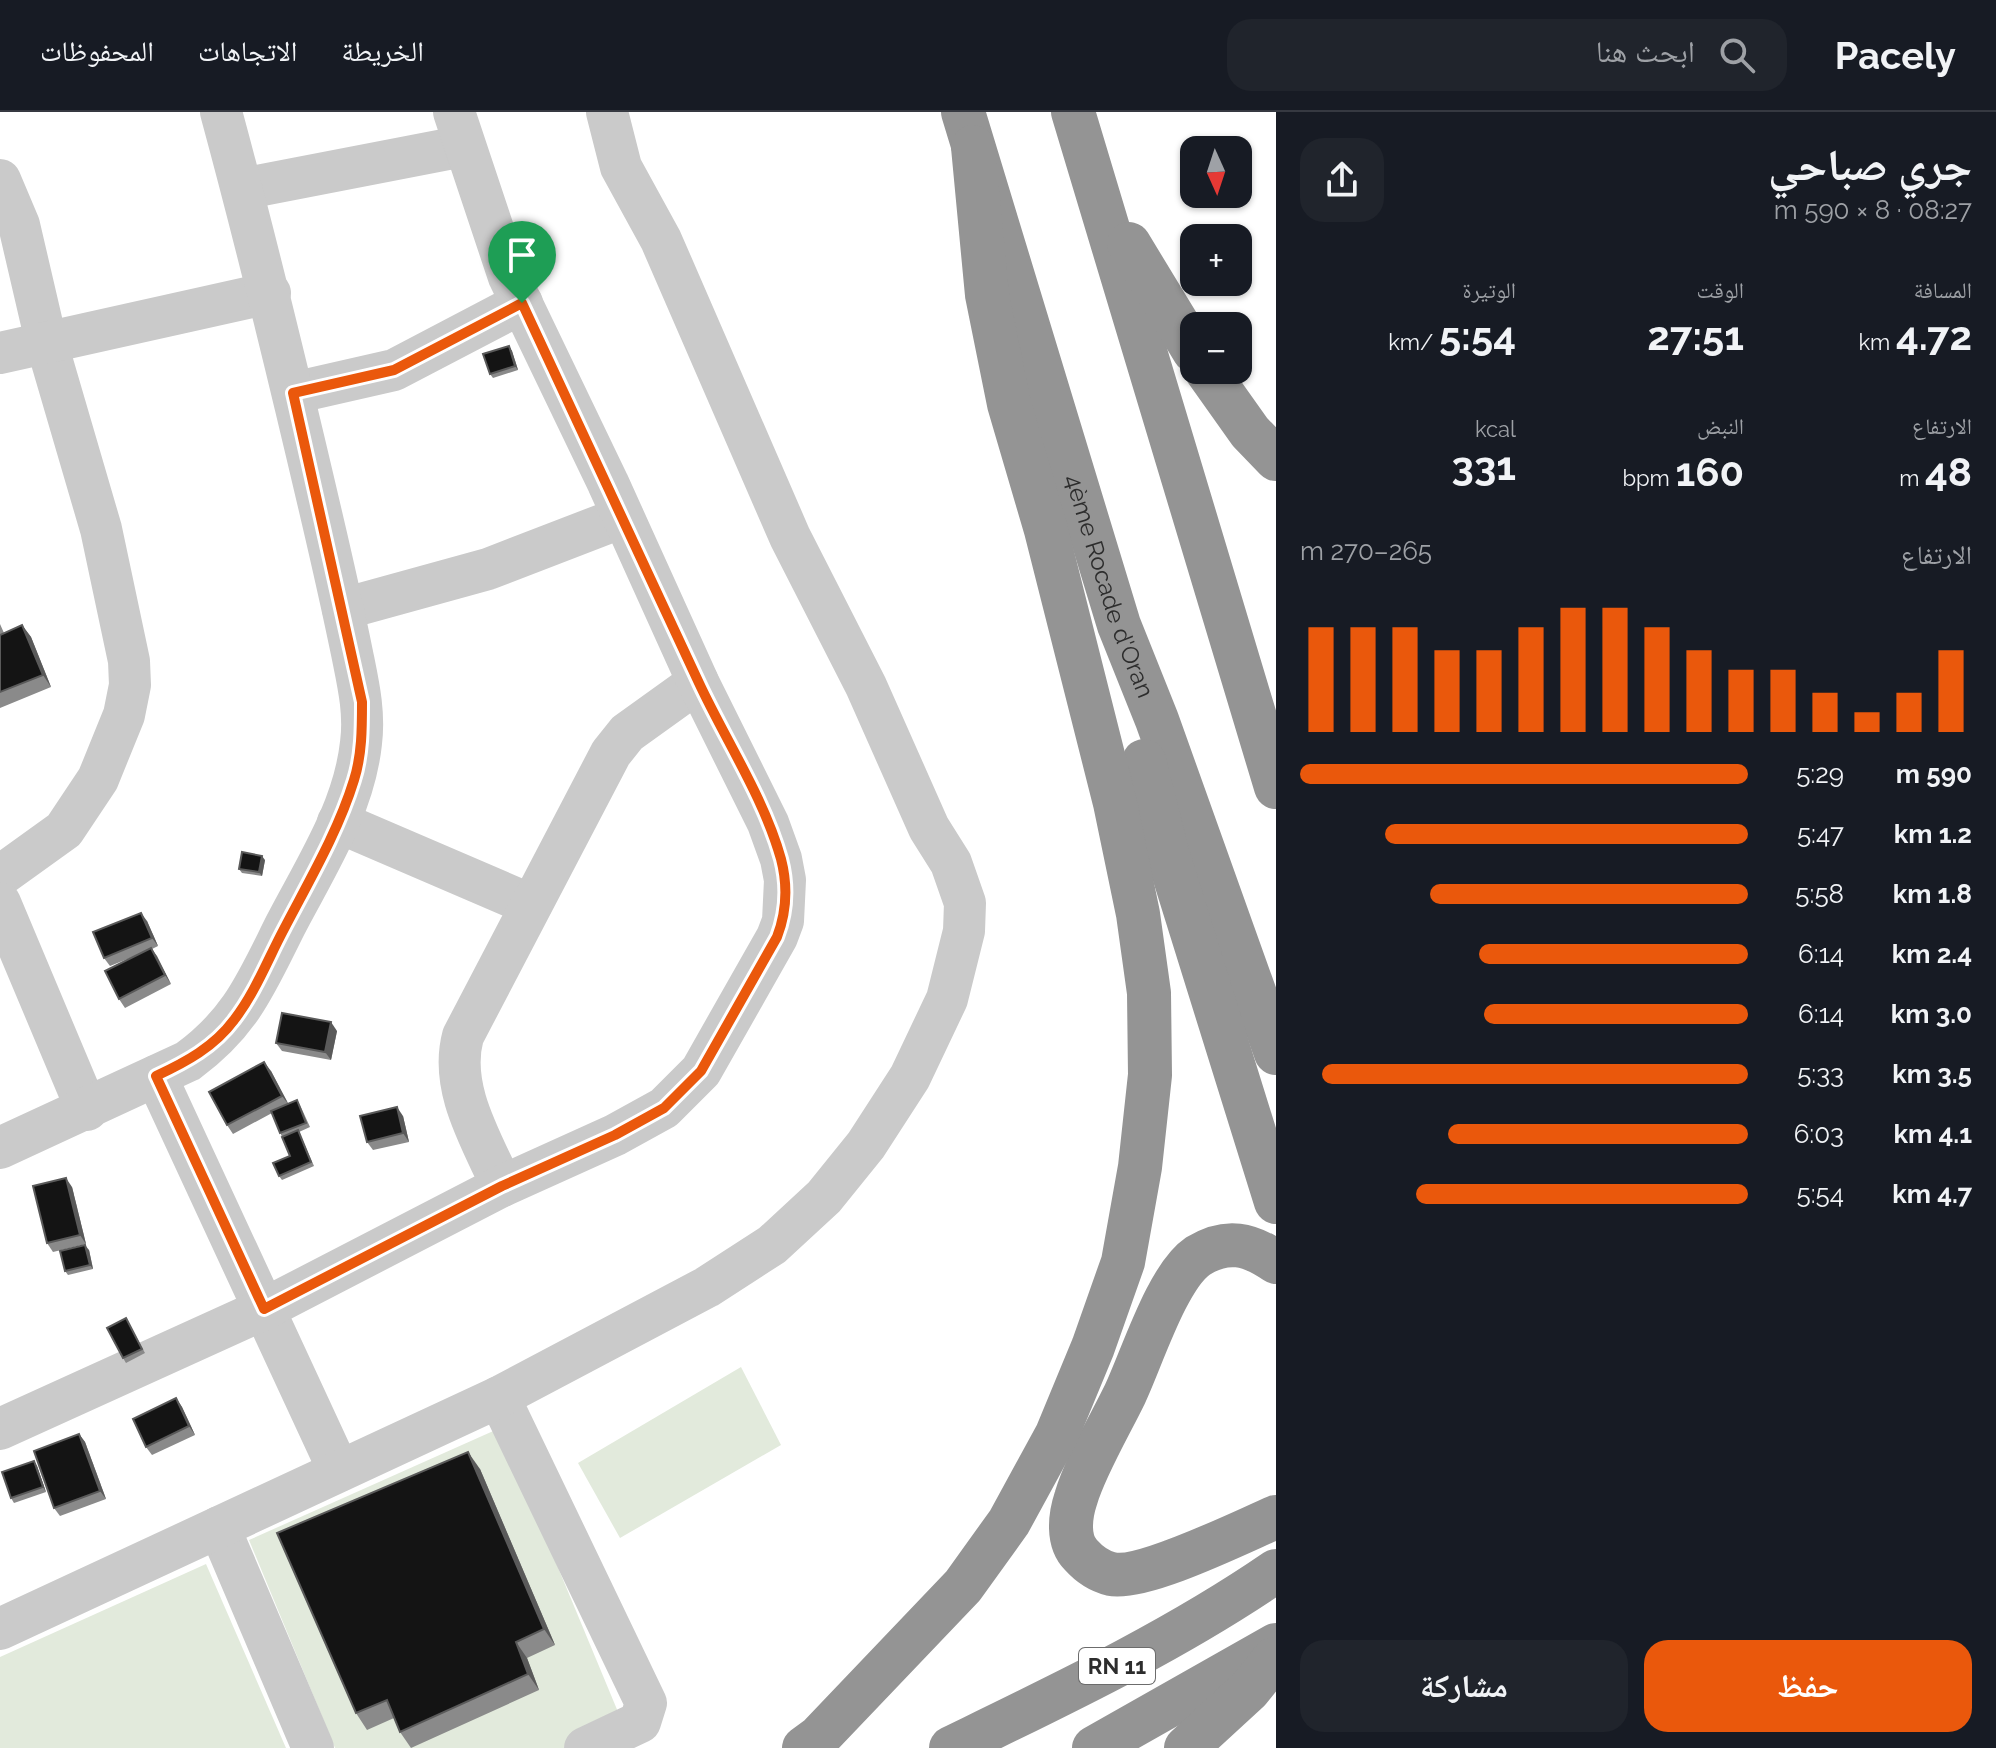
<!DOCTYPE html>
<html lang="ar">
<meta charset="utf-8">
<style>
body{margin:0;font-family:Raleway,"Noto Naskh Arabic",sans-serif;background:#20242c;color:#f1f3f6;direction:rtl;height:100vh;display:flex;flex-direction:column;font-size:30px;white-space:nowrap}
*{box-sizing:border-box;margin:0}
p{font-size:26px;color:#9ea1a6}
.icon{flex:none;width:44px;height:44px;fill:none;stroke:currentColor;stroke-width:2;stroke-linecap:round;stroke-linejoin:round}
.map{position:relative;flex:1;overflow:hidden;direction:ltr}
.drawer{display:flex;flex-direction:column;background:#171b24;width:720px}
.drawer>*{flex:none}
.needle{width:52px;rotate:177deg}
.tools{position:absolute;left:1180px;top:24px;display:grid;gap:16px}
.tools a{display:grid;place-items:center;width:72px;height:72px;border-radius:16px;background:#171b24;box-shadow:0 2px 6px #0004;font-size:40px}
.pin{position:absolute;display:grid;place-items:center;width:68px;height:68px;color:#fff;margin:-82px -34px;border-radius:50% 50% 50% 0;rotate:-45deg;box-shadow:0 0 8px #0007}
.pin .icon{rotate:45deg}
.round{display:grid;place-items:center;flex:none;width:84px;height:84px;border-radius:24px;background:#20242c}
.overview{display:flex;align-items:center;justify-content:space-between;height:136px;padding:0 24px}
h1{font-size:44px;font-weight:700;line-height:60px}
.stats{display:grid;grid-template-columns:repeat(3,1fr);gap:12px;height:136px;padding:8px 24px}
.stats div{display:grid;align-content:center}
.stats b{font-size:40px;font-weight:700}
.stats small{font-size:22px;font-weight:400}
.stats p{font-size:22px}
.chart{height:224px;padding:16px 24px}
.chart p{display:flex;justify-content:space-between}
.chart svg{width:100%;height:144px;margin-top:8px;stroke:#ea580c;stroke-width:6}
.cta{display:flex;gap:16px;margin-top:auto;padding:16px 24px}
.cta a{flex:1;height:92px;border-radius:24px;background:#ea580c;color:#fff;font-size:32px;font-weight:700;line-height:92px;text-align:center}
.cta a+a{background:#20242c;color:#f1f3f6}
ul{padding:0 24px;list-style:none;font-size:26px}
li{display:grid;grid-template-columns:128px 96px 1fr;align-items:center;height:60px}
li i{height:20px;border-radius:10px;background:#ea580c}
header{display:flex;align-items:center;gap:48px;box-sizing:border-box;height:112px;padding:0 40px;background:#171b24;border-bottom:2px solid #363941}
header strong{font-size:38px}
nav{display:flex;gap:44px;margin-inline-start:auto;font-size:28px}
.search{width:560px;height:72px;background:#20242c;display:flex;align-items:center;gap:20px;box-sizing:border-box;padding:0 28px;border-radius:24px;color:#9ea1a6;font-size:30px}
main{display:flex;flex:1;min-height:0}
.map>svg:first-child{display:block}
.green{fill:#e2eadc}
.lines{fill:none;stroke-linecap:round;stroke-linejoin:round}
.minor{stroke:#cacaca;stroke-width:42}
.highway{stroke:#949494;stroke-width:44}
.wall{fill:#8a8a8a}
.shaded-wall{fill:#5a5a5a}
.building{fill:#141414;stroke:#5a5a5a;stroke-width:2}
.route-casing{stroke:#fff;stroke-width:16}
.route{stroke:#ea580c;stroke-width:10}
.labels{text-anchor:middle;dominant-baseline:central;stroke-width:8;stroke-linejoin:round;paint-order:stroke}
.shield{fill:#fff;stroke:#6c6c6c;stroke-width:2}
.shield-label{font-size:22px;font-weight:bold;fill:#2d2d2d}
.street-label{font-size:24px;fill:#2d2d2d;stroke:#fff}
</style>
<header>
<strong>Pacely</strong>
<div class="search"><svg class="icon" aria-label="search" viewBox="0 0 24 24"><circle cx="10" cy="10" r="6"/><path d="M15 15l6 6"/></svg>ابحث هنا</div>
<nav><a>الخريطة</a><a>الاتجاهات</a><a>المحفوظات</a></nav>
</header>
<main>
<section class="drawer">
<div class="overview"><div><h1>جري صباحي</h1><p>08:27 · 8 × 590 m</p></div><a class="round"><svg class="icon" aria-label="share" viewBox="0 0 24 24"><path d="M12 15V3M7 8l5-5 5 5M5 13v7h14v-7"/></svg></a></div>
<div class="stats">
<div><p>المسافة</p><b>4.72<small> km</small></b></div>
<div><p>الوقت</p><b>27:51</b></div>
<div><p>الوتيرة</p><b>5:54<small> /km</small></b></div>
</div>
<div class="stats">
<div><p>الارتفاع</p><b>48<small> m</small></b></div>
<div><p>النبض</p><b>160<small> bpm</small></b></div>
<div><p>kcal</p><b>331</b></div>
</div>
<div class="chart"><p><span>الارتفاع</span>265–270 m</p>
<svg viewBox="0 0 160 44" preserveAspectRatio="none"><path d="M5 44V12M15 44V12M25 44V12M35 44V19M45 44V19M55 44V12M65 44V6M75 44V6M85 44V12M95 44V19M105 44V25M115 44V25M125 44V32M135 44V38M145 44V32M155 44V19"/></svg>
</div>
<ul>
<li><b>590 m</b>5:29<i style="width:100%"></i></li>
<li><b>1.2 km</b>5:47<i style="width:81%"></i></li>
<li><b>1.8 km</b>5:58<i style="width:71%"></i></li>
<li><b>2.4 km</b>6:14<i style="width:60%"></i></li>
<li><b>3.0 km</b>6:14<i style="width:59%"></i></li>
<li><b>3.5 km</b>5:33<i style="width:95%"></i></li>
<li><b>4.1 km</b>6:03<i style="width:67%"></i></li>
<li><b>4.7 km</b>5:54<i style="width:74%"></i></li>
</ul>
<div class="cta"><a>حفظ</a><a>مشاركة</a></div>
</section>
<div class="map">
<svg width="1276" height="1636" viewBox="0 0 1276 1636">
<rect width="100%" height="100%" fill="#fff"/>
<g class="green">
<polygon points="741,1255 781,1333 620,1426 578,1351"/>
<polygon points="500,1316 633,1636 335,1636 249,1428"/>
<polygon points="206,1452 286,1636 0,1636 0,1545"/>
</g>
<g class="lines">
<g class="minor">
<polyline points="0,68 19,113 46,229 101,417 129,549 130,573 124,603 98,667 64,718 0,764"/>
<polyline points="242,77 464,34"/>
<polyline points="0,241 270,181"/>
<polyline points="293,281 394,258 522,191"/>
<polyline points="343,497 488,457 623,405"/>
<polyline points="338,710 531,793"/>
<polyline points="0,791 87,998"/>
<polyline points="156,964 339,1359"/>
<path d="M0,1036L188,949C241,910 256,872 285,814C315,756 354,697 361,631C365,600 358,571 352,541C344,502 335,462 326,423C293,281 259,140 221,0"/>
<path d="M502,1074C481,1027 449,976 463,924L611,641L627,621L698,570"/>
<polyline points="499,1285 646,1591 640,1610 585,1636"/>
<polyline points="0,1317 264,1197 502,1074 615,1023 664,996 701,959 777,825 783,809 785,768 781,747 768,711 698,570 608,371 509,165 454,0"/>
<polyline points="219,1415 313,1636"/>
<polyline points="0,1517 499,1285 707,1175 772,1133 824,1085 866,1033 910,965 947,887 964,819 965,791 951,751 929,716 866,574 790,425 661,128 621,55 607,0"/>
</g>
<g class="highway">
<path id="s1" d="M963,0L1119,513L1157,608L1276,941"/>
<polyline points="1073,0 1276,675"/>
<polyline points="1129,132 1194,239"/>
<polyline points="1206,258 1250,320 1276,347"/>
<polyline points="1144,649 1167,740 1276,1090"/>
<path d="M1276,1150C1250,1132 1227,1126 1198,1144C1167,1165 1142,1246 1125,1282C1110,1313 1085,1355 1076,1386C1070,1404 1067,1429 1081,1443C1089,1452 1099,1459 1111,1462C1143,1469 1243,1419 1276,1405"/>
<polyline points="804,1636 819,1625 963,1474 1009,1410 1057,1322 1093,1235 1123,1150 1140,1055 1150,963 1149,881 1138,802 1115,691 1046,418 1009,292 987,183 973,35"/>
<path d="M951,1636C1062,1582 1174,1529 1276,1459"/>
<polyline points="1094,1636 1276,1533"/>
<polyline points="1186,1636 1249,1578 1274,1547"/>
</g>
</g>
<g class="wall">
<polygon points="509,234 512,239 518,258 493,266 490,262"/>
<polygon points="0,512 4,521 22,513 31,525 51,575 0,596"/>
<polygon points="265,748 262,764 242,761 239,757"/>
<polygon points="147,809 158,834 152,837 171,872 125,896 119,887 135,844 110,854 104,846"/>
<polygon points="337,919 331,948 282,939 276,931"/>
<polygon points="271,959 288,992 297,988 300,993 310,1015 299,1020 314,1054 282,1068 279,1064 290,1044 272,1001 233,1022 227,1013"/>
<polygon points="403,1004 409,1030 373,1038 367,1030"/>
<polygon points="72,1075 86,1132 53,1140 47,1131"/>
<polygon points="89,1138 93,1157 68,1163 65,1159"/>
<polygon points="126,1206 145,1241 126,1251 123,1246"/>
<polygon points="176,1286 182,1295 195,1323 152,1343 146,1335"/>
<polygon points="79,1322 85,1330 106,1387 60,1404 54,1396"/>
<polygon points="34,1349 37,1354 46,1380 14,1391 11,1386"/>
<polygon points="480,1357 555,1533 527,1546 539,1578 411,1636 400,1620 394,1606 367,1618 356,1601"/>
</g>
<g class="shaded-wall">
<polygon points="509,234 512,239 518,258 515,254"/>
<polygon points="22,513 31,525 51,575 43,563"/>
<polygon points="262,744 265,748 262,764 259,760"/>
<polygon points="141,801 147,809 158,834 152,826"/>
<polygon points="151,836 157,844 171,872 165,863"/>
<polygon points="331,910 337,919 331,948 325,940"/>
<polygon points="264,950 271,959 289,993 282,984"/>
<polygon points="397,995 403,1004 409,1030 403,1021"/>
<polygon points="66,1066 72,1075 86,1132 80,1123"/>
<polygon points="85,1133 89,1138 93,1157 90,1153"/>
<polygon points="176,1286 182,1295 195,1323 189,1314"/>
<polygon points="79,1322 85,1330 106,1387 100,1379"/>
<polygon points="468,1340 480,1357 555,1533 544,1517"/>
<polygon points="34,1349 37,1354 46,1380 43,1375"/>
<polygon points="516,1530 527,1546 539,1578 528,1562"/>
</g>
<g class="building">
<polygon points="509,234 515,254 490,262 483,242"/>
<polygon points="22,513 43,563 0,580 0,523"/>
<polygon points="242,740 262,744 259,760 239,757"/>
<polygon points="141,801 152,826 104,846 93,820"/>
<polygon points="151,836 165,863 119,887 105,859"/>
<polygon points="282,901 331,910 325,940 276,931"/>
<polygon points="264,950 282,984 227,1013 209,980"/>
<polygon points="297,988 306,1011 280,1021 271,999"/>
<polygon points="397,995 403,1021 367,1030 360,1004"/>
<polygon points="298,1018 311,1050 279,1064 273,1051 290,1044 282,1025"/>
<polygon points="66,1066 80,1123 47,1131 33,1074"/>
<polygon points="85,1133 90,1153 65,1159 60,1139"/>
<polygon points="126,1206 142,1237 123,1246 107,1216"/>
<polygon points="176,1286 189,1314 146,1335 133,1307"/>
<polygon points="79,1322 100,1379 54,1396 34,1339"/>
<polygon points="468,1340 544,1517 516,1530 528,1562 400,1620 387,1588 356,1601 277,1421"/>
<polygon points="34,1349 43,1375 11,1386 2,1360"/>
</g>
<g class="lines">
<defs>
<path id="route" d="M522,191C582,317 639,445 699,571C726,629 764,686 781,747C788,774 787,799 777,825L701,959L664,996L615,1023L502,1074L264,1197L156,964C186,950 214,935 234,908C255,881 268,847 284,817C309,769 338,720 354,668C362,643 362,616 362,590L293,281L394,258Z"/>
</defs>
<use href="#route" class="route-casing"/>
<use href="#route" class="route"/>
</g>
<g class="labels">
<rect class="shield" x="1079" y="1536" width="76" height="36" rx="6"/>
<g class="shield-label">
<text x="1117" y="1554">RN 11</text>
</g>
<g class="street-label">
<text stroke="none"><textPath href="#s1" startOffset="496">4ème Rocade d'Oran</textPath></text>
</g>
</g>
</svg>
<div class="tools">
<a><svg class="needle" viewBox="-14 -14 28 28"><path d="M0-13l5 13h-10z" fill="#e53935"/><path d="M0 13l5-13h-10z" fill="#9ea1a6"/></svg></a>
<a>+</a>
<a>−</a>
</div>
<div class="pin" style="left:522px;top:191px;background:#1e9e55"><svg class="icon" aria-label="arrive" viewBox="0 0 24 24"><path d="M6 21V4h12l-3 4 3 4H6"/></svg></div>
</div>
</main>
